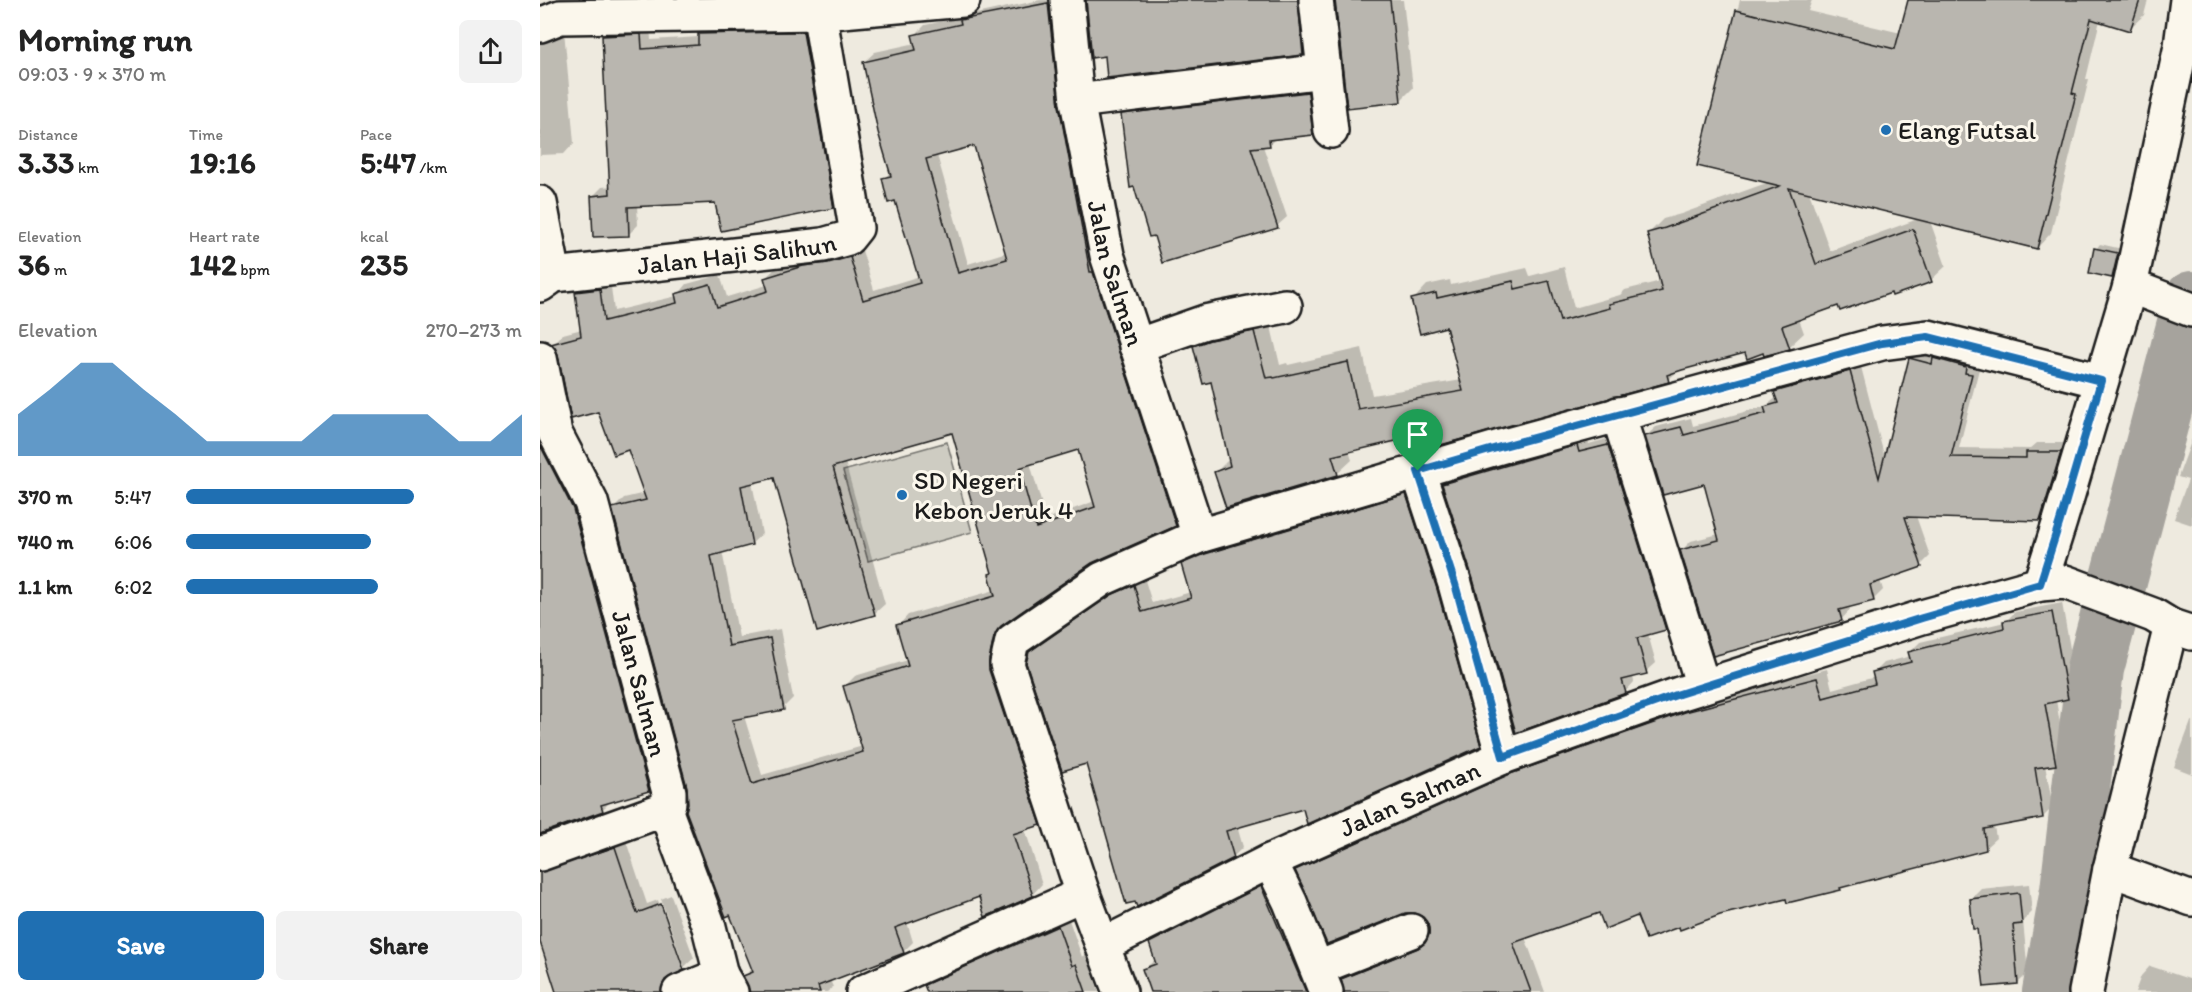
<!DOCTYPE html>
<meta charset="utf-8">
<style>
body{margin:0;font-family:Itim,sans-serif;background:#f2f2f2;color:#222;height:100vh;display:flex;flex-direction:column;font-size:22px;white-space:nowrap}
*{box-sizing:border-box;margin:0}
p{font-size:20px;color:#767676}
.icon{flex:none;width:33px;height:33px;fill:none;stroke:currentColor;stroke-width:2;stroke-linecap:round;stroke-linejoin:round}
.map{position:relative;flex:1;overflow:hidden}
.side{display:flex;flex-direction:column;background:#fff;width:540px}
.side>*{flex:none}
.pin{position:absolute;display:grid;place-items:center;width:51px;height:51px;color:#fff;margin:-62px -26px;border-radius:50% 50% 50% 0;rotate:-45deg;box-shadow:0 0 6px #0007}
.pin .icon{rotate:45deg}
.round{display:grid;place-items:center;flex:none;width:63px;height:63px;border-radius:9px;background:#f2f2f2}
.head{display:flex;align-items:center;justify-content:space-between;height:102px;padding:0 18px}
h1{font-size:33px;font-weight:700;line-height:45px}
.stats{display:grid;grid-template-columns:repeat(3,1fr);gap:9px;height:102px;padding:6px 18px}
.stats div{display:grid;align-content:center}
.stats b{font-size:30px;font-weight:700}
.stats small{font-size:16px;font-weight:400}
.stats p{font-size:16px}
.chart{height:168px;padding:12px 18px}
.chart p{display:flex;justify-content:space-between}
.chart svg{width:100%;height:108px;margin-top:6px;fill:#1f6fb2;opacity:.7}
.primary-button{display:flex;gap:12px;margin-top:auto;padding:12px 18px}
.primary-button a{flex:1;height:69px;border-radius:9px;background:#1f6fb2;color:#fff;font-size:24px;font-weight:700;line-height:69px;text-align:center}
.primary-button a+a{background:#f2f2f2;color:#222}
ul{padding:0 18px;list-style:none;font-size:20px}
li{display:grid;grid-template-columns:96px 72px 1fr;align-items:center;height:45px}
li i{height:15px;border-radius:8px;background:#1f6fb2}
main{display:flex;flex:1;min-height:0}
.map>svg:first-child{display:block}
.green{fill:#ceccc2;stroke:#75746f;stroke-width:1.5}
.shadow{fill:#0003;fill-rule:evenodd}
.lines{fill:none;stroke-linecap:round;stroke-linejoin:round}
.river{stroke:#a6a39d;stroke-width:58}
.building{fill:#b9b6af;stroke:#1c1c1c;stroke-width:1.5;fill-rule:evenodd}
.minor-casing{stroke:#1c1c1c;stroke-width:38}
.minor{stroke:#fbf7ec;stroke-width:33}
.route-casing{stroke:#fff;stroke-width:12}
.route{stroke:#1f6fb2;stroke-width:8}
.poi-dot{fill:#1f6fb2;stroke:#fbf7ec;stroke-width:2}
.labels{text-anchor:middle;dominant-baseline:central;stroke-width:6;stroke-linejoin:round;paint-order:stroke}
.poi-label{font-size:26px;fill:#1c1c1c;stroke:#fbf7ec;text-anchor:start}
.street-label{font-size:26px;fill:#1c1c1c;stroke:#fbf7ec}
</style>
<main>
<section class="side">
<div class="head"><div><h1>Morning run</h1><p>09:03 · 9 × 370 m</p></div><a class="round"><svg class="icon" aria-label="share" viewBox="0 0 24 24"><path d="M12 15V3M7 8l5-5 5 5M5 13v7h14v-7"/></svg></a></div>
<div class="stats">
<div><p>Distance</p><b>3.33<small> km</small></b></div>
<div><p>Time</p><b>19:16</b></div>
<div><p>Pace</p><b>5:47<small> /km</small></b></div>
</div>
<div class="stats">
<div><p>Elevation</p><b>36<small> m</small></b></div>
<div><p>Heart rate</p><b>142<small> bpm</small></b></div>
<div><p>kcal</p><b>235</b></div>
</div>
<div class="chart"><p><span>Elevation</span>270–273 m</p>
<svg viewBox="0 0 160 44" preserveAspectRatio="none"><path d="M0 44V27L10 17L20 6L30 6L40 17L50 27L60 38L70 38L80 38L90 38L100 27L110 27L120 27L130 27L140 38L150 38L160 27V44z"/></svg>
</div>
<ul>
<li><b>370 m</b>5:47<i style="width:68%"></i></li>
<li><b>740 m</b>6:06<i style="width:55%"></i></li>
<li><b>1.1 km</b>6:02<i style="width:57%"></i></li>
</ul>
<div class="primary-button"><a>Save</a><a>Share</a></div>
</section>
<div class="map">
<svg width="1652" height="992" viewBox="0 0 1652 992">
<rect width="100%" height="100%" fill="#eeeadf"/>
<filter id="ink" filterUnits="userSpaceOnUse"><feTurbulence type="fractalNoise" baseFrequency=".0167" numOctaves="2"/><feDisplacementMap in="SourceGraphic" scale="12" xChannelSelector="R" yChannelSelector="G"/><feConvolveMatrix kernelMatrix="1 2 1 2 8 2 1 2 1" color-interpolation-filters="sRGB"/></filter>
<g filter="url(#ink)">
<polygon class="green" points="407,442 432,532 328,561 303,471"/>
<g class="shadow">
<path d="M500,0H519L646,514L635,524L551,562L467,620L464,625L459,649L510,814L500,824L485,829L502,884L492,895H440L367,922L373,942L363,952L290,980L293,987L287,992H211L205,976L213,968L149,803V787L74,508L84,498L105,493L89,448L59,411L13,344L23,334L42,329L37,292L47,282L70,279L74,311L137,296L147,284L180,275L187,297L227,285L225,278L236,268L275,256L321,247L334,290L380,276L356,199L344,179L351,171L324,62L335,52L376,43L374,36L385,25ZM435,144L467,252L428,264L397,155ZM413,431L453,571L450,574L455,590L368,615L358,626L368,660L315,676L305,686L323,746L222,775L204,716L243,708L253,698L240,629L199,637L182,551L211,544L222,534L212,482L235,476L334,614L345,604L305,462ZM539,448L555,501L506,519L490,463Z"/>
<polygon points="547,0 770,0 775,41 763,53 566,54"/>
<polygon points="796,0 863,0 873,88 861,100"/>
<path d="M1200,0H1272L1268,11L1361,33L1370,0H1608L1604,15L1589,29L1560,20L1546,79H1549L1511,233L1497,248L1390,221L1406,266L1391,280L1299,304L1259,319L1264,333L1249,347L1224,351H1206L1139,370L1128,380L809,451L812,460L797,474L676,472L690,458L672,380L655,346L669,332L729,318L740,365L747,363L748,365L822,348L832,395L922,380L908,325L873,300L887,285L910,280L911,285L987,268L990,276L1024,267L1034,308L1080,295L1085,290L1121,281L1109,233L1123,219L1141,214L1229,182L1159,165ZM1269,192L1378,219L1290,251Z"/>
<polygon points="272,23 302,197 293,207 177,202 97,205 98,225 89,234 53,196 62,187 72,186 63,36 72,27 110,26 111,40 159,37 159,34 168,25"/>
<polygon points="0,30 24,30 34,143 24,154 0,155"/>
<polygon points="777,83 782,124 772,133 737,137 729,145 723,146 747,217 737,226 583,115 593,105"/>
<polygon points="1560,244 1582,249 1577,272 1572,277 1556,249"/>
<polygon points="1380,350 1440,365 1419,448 1490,449 1497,443 1529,443 1509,510 1500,519 1376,516 1390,556 1381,565 1340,580 1343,590 1333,600 1309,606 1310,610 1301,620 1142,550 1151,541 1179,534 1165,482 1106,436 1116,427 1151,418 1153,426 1226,406 1237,397 1236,392 1245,383 1320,363 1345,459 1371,359"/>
<polygon points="0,394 43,498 119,779 109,790 72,800 62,810 0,832"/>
<polygon points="1077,436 1135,620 1125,629 1108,634 1116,663 1106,672 1093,676 1094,682 1085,692 934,579 904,484 913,475 1047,437 1049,444"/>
<polygon points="1652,439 1652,525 1634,519 1648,480 1638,477"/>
<polygon points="876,486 950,735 940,745 764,807 697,826 703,847 693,857 547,763 490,653 500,643 583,586 604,577 612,603 651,592 643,565 653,555"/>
<polygon points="1522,603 1537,688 1527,698 1516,700 1525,753 1515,763 1505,765 1513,807 1503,817 1454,826 1456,838 1445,848 1303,886 1300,889 1247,897 1140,925 1098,915 1060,911 985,937 1005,992 805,992 803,980 813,969 889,939 890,924 883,915 757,871 767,861 982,765 1156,702 1287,669 1292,689 1335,677 1334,673 1344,663 1371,656 1370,652 1380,642 1465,622 1475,612"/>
<polygon points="1652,719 1652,774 1634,767"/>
<polygon points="85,838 107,904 118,900 141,966 144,966 121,899 131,895 154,958 143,968 132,973 130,978 134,992 30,992 0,909 0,859"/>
<polygon points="732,877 781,992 611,992 603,970 616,959 611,943 621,933"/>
<polygon points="1489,884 1492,912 1483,921 1488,973 1478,983 1439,927 1431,899 1441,889"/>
<polygon points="528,917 542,957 546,955 559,992 388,992 386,986 396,975"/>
<polygon points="1610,966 1652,980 1652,992 1595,992 1601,976"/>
</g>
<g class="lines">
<polyline class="river" points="1511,992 1529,890 1555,669 1652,300"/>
</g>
<g class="building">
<polygon points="546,0 758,0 763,55 567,78 565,56 552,58"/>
<polygon points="795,0 850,0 861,102 807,108"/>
<polygon points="1368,0 1600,0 1590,31 1551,19 1532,93 1536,94 1497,249 1249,188 1276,264 1373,229 1392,282 1352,296 1351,293 1300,311 1298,306 1242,326 1250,349 1224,356 1223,353 1207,359 1205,353 1142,370 1127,375 1129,382 875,452 873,437 792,456 798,475 686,508 674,472 690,466 671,382 663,384 653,346 670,340 714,331 726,378 733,377 734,378 808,362 818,409 923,391 906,327 880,334 871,299 896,293 897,298 973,281 975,289 1009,281 1020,321 1070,308 1069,304 1122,291 1107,233 1125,228 1240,186 1157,166 1196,10 1355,49"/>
<path d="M508,3L519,105L550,272H553L636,526L552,563L461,626L454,637L449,660V670L501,825L473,834L493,896L445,917L439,897L355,928L364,953L278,986L280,992H210L203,976L213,972L190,915L186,917L146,811L148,803L147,787L72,508L106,500L88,450L74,455L58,412L31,419L18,354L11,344L41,336L35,292L60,289L64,321L137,303L135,294L170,284L177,307L228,291L224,278L263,266L288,263L310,257L323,300L380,283L355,201L348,203L342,178L351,176L338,132L323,62L376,50L372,35L421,24L420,20ZM434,146L467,259L418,273L386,159ZM412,433L452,573L449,574L455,596L356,625L368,666L303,686L323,752L212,784L192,720L244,710L230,638L189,646L171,556L212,545L201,486L234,478L277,632L335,615L293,467ZM538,450L555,507L496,528L479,468Z"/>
<polygon points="246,32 263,32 294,208 181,231 175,203 88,207 89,236 53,237 51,196 70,194 62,36 101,34 102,49 158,45 158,34"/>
<polygon points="768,92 773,135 729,140 730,146 711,148 738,228 622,263 614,236 609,237 594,187 590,188 581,114"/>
<polygon points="1554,248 1578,253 1572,278 1549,273"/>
<polygon points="1369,358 1392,364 1393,358 1426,367 1425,373 1432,374 1411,457 1486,458 1486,452 1521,452 1500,521 1365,517 1382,567 1330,585 1334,601 1299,610 1302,621 1173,656 1140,550 1179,540 1164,484 1123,495 1105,436 1141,427 1144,435 1226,413 1224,407 1238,403 1234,392 1310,371 1339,478"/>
<polygon points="0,445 33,509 109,791 61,805 63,811 0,834"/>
<polygon points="1037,445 1039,452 1068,445 1126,630 1097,638 1107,674 1082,680 1086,693 976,733 933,579 902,484"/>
<polygon points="866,494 897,589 941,746 767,824 763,809 686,831 694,858 597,907 595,902 586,904 546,764 522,771 486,663 489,652 571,595 594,585 602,612 651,598 641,564 665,554"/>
<polygon points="1512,612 1528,699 1505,704 1516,765 1495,768 1503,818 1444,829 1446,850 1300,888 1301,890 1247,903 1246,899 1180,915 1140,930 1139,927 1106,939 1097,916 1065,929 1059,913 973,943 991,992 804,992 801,979 878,948 885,943 889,934 888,924 883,917 874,913 865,913 787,944 755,870 970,774 1145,712 1277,678 1283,698 1335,684 1332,672 1371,662 1368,652 1464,628 1463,621"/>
<polygon points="75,847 97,913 121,904 144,970 125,980 121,992 16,992 0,942 0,872"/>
<polygon points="721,886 766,992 610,992 602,969 616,964 609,943"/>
<polygon points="1479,893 1482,924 1473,925 1478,984 1444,987 1437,929 1433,929 1430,899"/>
<polygon points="518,926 532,966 536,964 546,992 387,992 384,985"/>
</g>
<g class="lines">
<defs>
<g id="minor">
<path id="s1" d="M527,0L537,101L567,255L659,536"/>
<polyline points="776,0 791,131"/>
<polyline points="0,25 20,17 280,13 423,0"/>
<polyline points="537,101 784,71"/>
<polyline points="0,203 14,275"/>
<path id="s2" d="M0,285L14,275L283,245L308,238L316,228L277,0"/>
<polyline points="1590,286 1652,310"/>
<polyline points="596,346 665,322 745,306"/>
<path id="s3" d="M0,358L15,433L51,502L129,792V803L125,809L0,854"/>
<polyline points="1078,414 1163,686"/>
<polyline points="878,471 915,584 963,757"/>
<polyline points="1500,584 1520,521 1590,286 1641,46 1647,0"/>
<polyline points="125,809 169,927 181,975 191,992"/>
<polyline points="730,861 750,902 786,992"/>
<polyline points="1570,869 1652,899"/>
<path id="s4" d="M563,945L730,861L963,757L1139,694L1382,617L1500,584L1525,582L1613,615L1631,626L1652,633"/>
<polyline points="778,968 871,931"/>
<polyline points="139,992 181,975"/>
<polyline points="323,992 543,894"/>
<polyline points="580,992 543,894 467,664 472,641 562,579 659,536 960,447 1342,343 1388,337 1561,381"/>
<polyline points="1546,992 1570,869 1631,626"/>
</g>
</defs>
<use href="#minor" class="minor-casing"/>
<use href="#minor" class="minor"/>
</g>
</g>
<g class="lines" filter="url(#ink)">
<defs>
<polygon id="route" points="1388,337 1561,381 1520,521 1500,584 1382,618 1139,694 963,757 915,584 878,471 960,447 1342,343"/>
</defs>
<use href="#route" class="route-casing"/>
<use href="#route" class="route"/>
</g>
<g class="poi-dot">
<circle cx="1346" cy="130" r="6"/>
<circle cx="362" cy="495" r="6"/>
</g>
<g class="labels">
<g class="poi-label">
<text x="1358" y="130">Elang Futsal</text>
<text x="374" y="480">SD Negeri<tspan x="374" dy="30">Kebon Jeruk 4</tspan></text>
</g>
<g class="street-label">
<text stroke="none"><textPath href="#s2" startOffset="201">Jalan Haji Salihun</textPath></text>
<text stroke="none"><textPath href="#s1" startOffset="278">Jalan Salman</textPath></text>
<text stroke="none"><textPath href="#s3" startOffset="342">Jalan Salman</textPath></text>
<text stroke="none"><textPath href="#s4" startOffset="340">Jalan Salman</textPath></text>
</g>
</g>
</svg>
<div class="pin" style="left:878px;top:471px;background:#1e9e55"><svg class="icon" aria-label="arrive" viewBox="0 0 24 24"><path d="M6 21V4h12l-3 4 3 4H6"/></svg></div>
</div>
</main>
